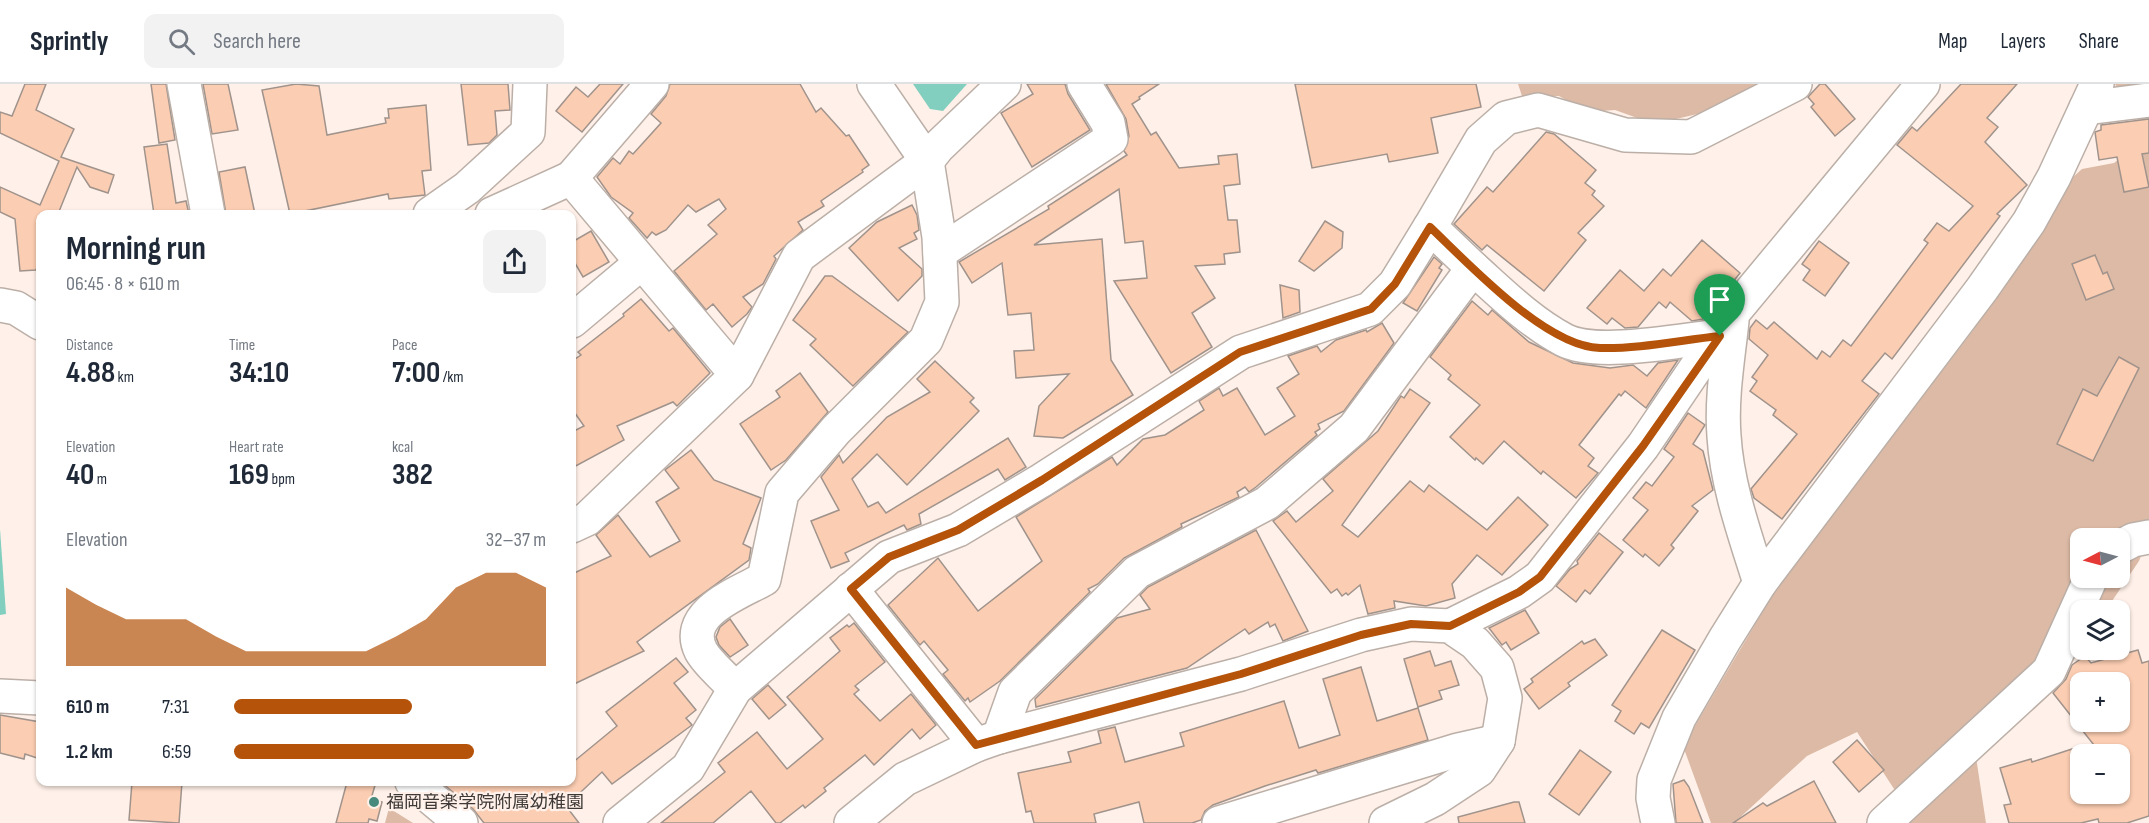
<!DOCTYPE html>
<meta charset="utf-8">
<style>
body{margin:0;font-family:"Sofia Sans Condensed","Noto Sans JP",sans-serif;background:#f2f2f3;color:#1f2937;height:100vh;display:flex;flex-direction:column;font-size:22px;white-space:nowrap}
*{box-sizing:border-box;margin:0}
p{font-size:20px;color:#747a83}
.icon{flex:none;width:33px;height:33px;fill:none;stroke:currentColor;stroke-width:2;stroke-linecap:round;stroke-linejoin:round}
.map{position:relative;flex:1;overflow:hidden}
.sheet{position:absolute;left:36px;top:126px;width:540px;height:576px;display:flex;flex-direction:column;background:#fff;border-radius:12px;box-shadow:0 2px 4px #0004}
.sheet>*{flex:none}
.needle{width:39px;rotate:264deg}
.tools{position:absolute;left:2070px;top:444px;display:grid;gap:12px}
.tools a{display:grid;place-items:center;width:60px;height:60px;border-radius:12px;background:#fff;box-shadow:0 2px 4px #0004;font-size:30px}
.pin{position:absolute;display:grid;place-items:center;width:51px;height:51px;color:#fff;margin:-62px -26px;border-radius:50% 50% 50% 0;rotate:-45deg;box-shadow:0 0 6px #0007}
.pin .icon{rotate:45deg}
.round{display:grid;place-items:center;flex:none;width:63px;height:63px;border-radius:12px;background:#f2f2f3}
.summary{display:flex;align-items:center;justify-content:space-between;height:102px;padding:0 30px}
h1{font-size:33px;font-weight:700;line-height:45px}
.figures{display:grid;grid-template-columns:repeat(3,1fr);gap:9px;height:102px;padding:6px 30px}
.figures div{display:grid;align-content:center}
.figures b{font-size:30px;font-weight:700}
.figures small{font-size:16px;font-weight:400}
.figures p{font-size:16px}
.chart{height:168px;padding:12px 30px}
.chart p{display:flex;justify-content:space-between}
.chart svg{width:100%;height:108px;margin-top:6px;fill:#b45309;opacity:.7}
ul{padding:0 30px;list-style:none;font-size:20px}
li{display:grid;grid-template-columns:96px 72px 1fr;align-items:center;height:45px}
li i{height:15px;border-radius:8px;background:#b45309}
header{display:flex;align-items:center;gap:36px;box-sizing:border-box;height:84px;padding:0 30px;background:#fff;border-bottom:2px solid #e0e1e3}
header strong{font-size:28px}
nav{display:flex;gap:33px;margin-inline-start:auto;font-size:21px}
.search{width:420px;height:54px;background:#f2f2f3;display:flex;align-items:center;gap:15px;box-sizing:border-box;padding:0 21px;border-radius:12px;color:#747a83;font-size:22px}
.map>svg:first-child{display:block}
.green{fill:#dcbaa6;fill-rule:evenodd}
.water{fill:#83cfbf}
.building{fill:#fbcdb2;stroke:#a0938c;stroke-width:1.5;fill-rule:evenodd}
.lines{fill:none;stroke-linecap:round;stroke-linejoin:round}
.minor-casing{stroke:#bbafa7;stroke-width:36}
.minor{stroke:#fff;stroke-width:33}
.route-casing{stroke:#fff;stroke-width:12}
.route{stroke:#b45309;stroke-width:8}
.poi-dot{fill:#478a7d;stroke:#fff1e9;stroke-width:2}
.labels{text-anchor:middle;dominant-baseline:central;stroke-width:4.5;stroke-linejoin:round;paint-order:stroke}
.poi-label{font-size:18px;fill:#3e3936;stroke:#fff1e9;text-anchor:start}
</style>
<header>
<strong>Sprintly</strong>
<div class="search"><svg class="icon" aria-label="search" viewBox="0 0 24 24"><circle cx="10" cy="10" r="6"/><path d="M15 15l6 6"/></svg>Search here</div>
<nav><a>Map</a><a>Layers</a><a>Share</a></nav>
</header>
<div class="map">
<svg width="2149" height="739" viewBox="0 0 2149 739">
<rect width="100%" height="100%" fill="#fff1e9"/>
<g class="green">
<polygon points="1518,0 1763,0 1710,27 1676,35 1640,35 1615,26 1587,28 1559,12 1522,12"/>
<path d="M2115,0H2149V453L2139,477L2106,526H2080V565L2068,584L1976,673L1986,739H1883L1896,708L1857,648L1807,672L1734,739H1711L1683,662L1776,505L1974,245L2072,94L2082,85L2114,79L2147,52ZM2080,454H2120V494H2080Z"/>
<polygon points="389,724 413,739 385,739"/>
</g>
<g class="water">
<polygon points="913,0 967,0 943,27 930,25"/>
<polygon points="0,445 6,530 0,531"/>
</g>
<g class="building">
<polygon points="25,0 46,0 36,26 74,45 61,73 114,91 108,109 90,103 77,83 58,130 40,130 40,174 36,186 20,187 15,135 0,128 0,103 40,121 59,77 0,49 0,28 12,32"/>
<polygon points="151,0 166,0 175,56 159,59"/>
<polygon points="203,0 228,0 238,46 212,50"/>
<polygon points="296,0 319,2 327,51 386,39 385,34 389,34 388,25 426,21 431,86 422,87 425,111 389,115 388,110 290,130 262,6"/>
<polygon points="461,0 508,0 510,26 495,27 497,51 489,59 468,61"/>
<polygon points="600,0 623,0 582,48 556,27 576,3 588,13"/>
<polygon points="670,0 800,0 816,28 821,24 846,52 849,51 869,81 862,86 863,88 821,117 824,122 798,138 803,146 774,172 776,175 763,200 743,213 752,223 747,230 732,243 713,220 706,226 674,187 717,150 708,141 726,125 719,115 696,128 688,121 666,146 656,151 652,148 647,154 629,134 633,129 611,113 597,93 613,74 620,80 629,67 633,70 661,39 651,30 666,12"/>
<polygon points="1027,0 1065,0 1068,10 1090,46 1032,83 1001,29 1033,10"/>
<polygon points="1106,0 1159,0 1139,13 1140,15 1132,20 1151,51 1156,48 1179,84 1219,80 1218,72 1237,70 1240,100 1224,102 1228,136 1237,136 1240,168 1224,170 1225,180 1195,182 1215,214 1192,229 1212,263 1171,289 1114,197 1147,194 1143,157 1125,159 1119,105 1034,161 1102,155 1111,276 1133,311 1063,354 1034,352 1039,322 1069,290 1016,294 1014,267 1034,266 1031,229 1008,231 1002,179 972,199 959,178 1049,125 1048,122 1127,71 1124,67 1129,52 1126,35"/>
<polygon points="1295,0 1476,0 1481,23 1431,34 1438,69 1389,78 1387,70 1312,84"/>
<polygon points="1820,0 1825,0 1855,35 1835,52 1811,23 1814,20 1808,13"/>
<polygon points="1961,0 2017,0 1987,34 1998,43 1985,58 2027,101 1997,130 2000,132 1892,275 1885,269 1862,297 1879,310 1782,435 1754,414 1751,405 1797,350 1773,331 1776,326 1750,307 1757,297 1752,293 1768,271 1749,255 1750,244 1756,236 1767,245 1774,238 1817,275 1822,267 1830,273 1843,256 1851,262 1928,159 1924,156 1937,139 1949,147 1973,122 1897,61 1912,43 1917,47"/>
<polygon points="2149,35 2149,69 2142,70 2149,103 2124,108 2117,73 2099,76 2095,48 2101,46 2101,41"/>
<polygon points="1546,48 1554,50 1596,86 1585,99 1595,107 1592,111 1604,122 1578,149 1586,156 1544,207 1487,161 1482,166 1454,140 1487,103 1493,108"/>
<polygon points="167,60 176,119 186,117 189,130 154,130 144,63"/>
<polygon points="245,83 255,130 226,130 219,88"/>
<polygon points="912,121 917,131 919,146 914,149 917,155 899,164 922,185 922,192 898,217 849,164 877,138"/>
<polygon points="1325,137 1343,148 1342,164 1314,187 1299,177"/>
<polygon points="591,147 609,178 583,193 572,174 572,158"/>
<polygon points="1702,156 1740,189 1703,235 1692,237 1670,218 1666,224 1659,218 1638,243 1625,244 1612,234 1607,240 1587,224 1620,186 1644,207 1663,185 1671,192"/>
<polygon points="1819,157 1849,179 1825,212 1803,196 1810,186 1802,180"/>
<polygon points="2095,171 2103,190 2107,188 2114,205 2086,216 2072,180"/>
<polygon points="1434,173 1442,180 1439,184 1442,186 1417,227 1403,219"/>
<polygon points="825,192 832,192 908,248 853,302 810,261 816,255 793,236"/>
<polygon points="1280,201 1299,206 1300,228 1283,234"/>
<polygon points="641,215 669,247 673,244 710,289 677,322 673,318 617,342 624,356 572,384 572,348 584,342 572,325 572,277 581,271 578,268 624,232 623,230"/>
<polygon points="1472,217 1488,231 1492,226 1529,258 1573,279 1610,284 1633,281 1647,292 1658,279 1678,276 1646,324 1625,307 1621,312 1619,310 1579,361 1594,374 1588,382 1598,389 1576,414 1543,387 1541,390 1504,357 1483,380 1476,374 1475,376 1450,353 1480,321 1448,295 1451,291 1430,273"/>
<polygon points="1382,239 1394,259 1344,327 1318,340 1320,345 1315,348 1317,351 1256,403 1249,408 1245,403 1237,408 1239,413 1181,440 1182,443 1124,474 1098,500 1088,505 1090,508 1000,597 970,618 968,614 965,617 943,590 948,586 924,557 920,561 888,521 938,474 978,527 1042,477 1016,433 1112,373 1117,381 1143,355 1165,351 1204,326 1199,317 1219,304 1223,312 1237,304 1265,351 1295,332 1277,304 1299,290 1288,272 1317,262 1321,268 1336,256 1366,246 1367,248"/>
<polygon points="2119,273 2139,284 2093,377 2057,360 2083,305 2097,312"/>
<polygon points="935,277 974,314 970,318 979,327 907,401 877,370 852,395 868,423 878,418 886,429 1008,354 1026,383 1005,396 998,385 919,430 921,440 907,446 904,441 845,469 849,477 831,484 811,437 839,426 821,393 839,371 843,379 887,333 930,308 917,295"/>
<polygon points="800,289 828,328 786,376 771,386 740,340 780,313 776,307"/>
<polygon points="1410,305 1430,319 1342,441 1358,453 1410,397 1424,408 1429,401 1487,446 1518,413 1548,441 1502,491 1477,471 1452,500 1455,514 1426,522 1394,517 1395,524 1368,530 1360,501 1348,511 1346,509 1342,512 1337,505 1331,509 1273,437 1287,427 1296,438 1333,407 1323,395 1378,347 1401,312 1404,314"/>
<polygon points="1688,329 1705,341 1693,360 1703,367 1713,406 1692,422 1698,427 1671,461 1674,464 1659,482 1645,470 1643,473 1623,456 1648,426 1633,414 1646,398 1652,402 1674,373 1664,365"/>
<polygon points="691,366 714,396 761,414 743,460 751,464 749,476 637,558 644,567 572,601 572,490 611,472 596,451 618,431 650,473 680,457 656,418 679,404 665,386"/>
<polygon points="1256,446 1308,547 1283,557 1275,540 1270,543 1268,538 1249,550 1245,545 1187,584 1036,623 1035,615 1117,534 1150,525 1140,511 1148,503"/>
<polygon points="1599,449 1623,468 1590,510 1585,506 1576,518 1556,502 1570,485 1578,480 1577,477"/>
<polygon points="1525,526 1539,549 1511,566 1506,558 1502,561 1489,544"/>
<polygon points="730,535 748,561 730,573 719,561 716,553 720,543"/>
<polygon points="854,539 885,578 855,602 859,606 854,610 880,637 911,610 936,641 920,655 912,645 874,681 865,671 824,704 826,707 805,724 803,721 780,739 776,739 751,707 713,739 661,739 725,688 718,679 757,648 787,685 823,655 787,613 840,567 830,554 847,541 849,543"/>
<polygon points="1662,546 1695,566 1649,644 1641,639 1634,650 1615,637 1621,627 1612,621"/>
<polygon points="1595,555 1607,571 1568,599 1570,602 1539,625 1524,605 1533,598 1531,595 1582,557 1584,560"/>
<path d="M2138,566L2142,579L2149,577V732L2127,739H2099L2098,735L2081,739H2009L2004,721L2011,720L2000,684L2031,675L2032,678L2072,665L2080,689V710H2120V670H2101L2053,609L2066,595L2072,581L2085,572L2091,579ZM2080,598H2120V638H2080Z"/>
<polygon points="1430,567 1435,582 1451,577 1459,601 1439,607 1442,615 1418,623 1404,575"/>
<polygon points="676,574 688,588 674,599 696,626 686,634 692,641 612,700 602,688 566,722 579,739 484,739 473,725 441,698 572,698 572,679 617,642 606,628"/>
<polygon points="1361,583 1377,637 1418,624 1428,656 1318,689 1316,686 1265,702 1213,721 1205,727 1201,736 1192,739 1144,739 1139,718 1094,730 1096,739 1034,739 1031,727 1026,728 1018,689 1071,678 1068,668 1101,659 1098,647 1115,643 1125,678 1184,662 1180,649 1284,617 1299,664 1340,651 1323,595"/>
<polygon points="768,601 786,621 769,635 752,615"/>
<polygon points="0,631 40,638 40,675 25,670 24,675 0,669"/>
<polygon points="1857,656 1884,686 1859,708 1833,678"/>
<polygon points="1580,666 1611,688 1579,731 1549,710"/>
<polygon points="1684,696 1689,703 1703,739 1676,739 1673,700"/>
<polygon points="1814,697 1836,739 1733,739 1763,719 1767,722"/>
<polygon points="132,698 182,698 179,739 129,736"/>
<polygon points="347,698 376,698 371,715 382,718 377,737 369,735 368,739 336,739"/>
<polygon points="1514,718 1519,718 1525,739 1459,739 1458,733"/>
</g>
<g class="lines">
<defs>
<g id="minor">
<polyline points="184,0 208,130"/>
<polyline points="2086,24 2149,16"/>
<polyline points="571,94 652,0"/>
<polyline points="430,130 467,104 528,48 530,0"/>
<polyline points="492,130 571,94 737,291"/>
<polyline points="940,168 1111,55 1108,39 1084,0"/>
<path d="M1473,184C1501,209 1530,238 1564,256C1597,273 1681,256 1720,252"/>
<polyline points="0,221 16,224 40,239"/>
<polyline points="572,237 641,179"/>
<path d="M1732,237C1728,275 1721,314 1724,352C1727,402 1745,451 1760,499"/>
<polyline points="572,442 587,435 737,291 799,172 927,77 938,63 1004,0"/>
<polyline points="2120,463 2133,456 2149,453"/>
<polyline points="851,505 976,661"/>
<polyline points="1450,542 1519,508 1540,493 1643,362 1733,229 1923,0"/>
<path d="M735,605C725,593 708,580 701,567C682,529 739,509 764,495L782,409L836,346L926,256L942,218L939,153L927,77L874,0"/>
<polyline points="0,612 40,614"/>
<polyline points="999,653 1015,608 1137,488 1267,419 1354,344 1473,184 1430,143 1481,56 1506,34 1538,26 1625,51 1691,53 1795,0"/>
<polyline points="412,698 461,739"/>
<polyline points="620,739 688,684 735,605 889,473 958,446 1042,396 1241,268 1370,225 1395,200 1430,143"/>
<polyline points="851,739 905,695 976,661 999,653 1241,590 1361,551 1411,540 1450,542 1475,559 1497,584 1505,614 1498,657 1479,686 1435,715 1386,739"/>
<polyline points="1219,739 1458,666 1498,657"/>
<polyline points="1658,739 1653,714 1654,696 1679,634 1725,555 1760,499 1982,205 2029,138 2054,93 2097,0"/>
<polyline points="1884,739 2049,587 2091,494"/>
</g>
</defs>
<use href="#minor" class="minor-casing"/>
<use href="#minor" class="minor"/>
</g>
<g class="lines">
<defs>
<path id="route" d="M1430,143C1469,180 1546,263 1600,264C1639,265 1681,256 1720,252L1643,362L1540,493L1519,508L1450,542L1411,540L1361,551L1241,590L976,661L851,505L889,473L958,446L1042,396L1240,268L1371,225L1395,200Z"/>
</defs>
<use href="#route" class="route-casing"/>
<use href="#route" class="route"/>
</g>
<circle class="poi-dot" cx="374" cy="718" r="6"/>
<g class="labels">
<g class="poi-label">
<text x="386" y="718">福岡音楽学院附属幼稚園</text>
</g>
</g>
</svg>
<div class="tools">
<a><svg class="needle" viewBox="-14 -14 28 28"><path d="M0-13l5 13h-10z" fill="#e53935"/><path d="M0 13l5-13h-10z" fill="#747a83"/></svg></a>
<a><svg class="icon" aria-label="layers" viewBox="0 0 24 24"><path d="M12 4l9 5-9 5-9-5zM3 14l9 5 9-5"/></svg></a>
<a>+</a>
<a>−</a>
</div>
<div class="pin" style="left:1720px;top:252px;background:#1e9e55"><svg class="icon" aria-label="arrive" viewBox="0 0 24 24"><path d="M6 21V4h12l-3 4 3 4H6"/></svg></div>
<section class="sheet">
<div class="summary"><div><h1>Morning run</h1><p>06:45 · 8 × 610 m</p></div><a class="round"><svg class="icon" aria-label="share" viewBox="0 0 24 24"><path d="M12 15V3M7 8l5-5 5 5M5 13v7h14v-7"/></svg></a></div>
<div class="figures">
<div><p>Distance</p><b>4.88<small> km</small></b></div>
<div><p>Time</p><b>34:10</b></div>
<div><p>Pace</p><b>7:00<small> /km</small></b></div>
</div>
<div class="figures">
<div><p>Elevation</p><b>40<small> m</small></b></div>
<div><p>Heart rate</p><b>169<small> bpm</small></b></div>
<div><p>kcal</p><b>382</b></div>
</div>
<div class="chart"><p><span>Elevation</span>32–37 m</p>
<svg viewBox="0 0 160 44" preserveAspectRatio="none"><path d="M0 44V12L10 19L20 25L30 25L40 25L50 32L60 38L70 38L80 38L90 38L100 38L110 32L120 25L130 12L140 6L150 6L160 12V44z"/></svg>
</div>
<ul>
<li><b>610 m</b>7:31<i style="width:57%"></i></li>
<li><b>1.2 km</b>6:59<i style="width:77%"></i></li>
</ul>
</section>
</div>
